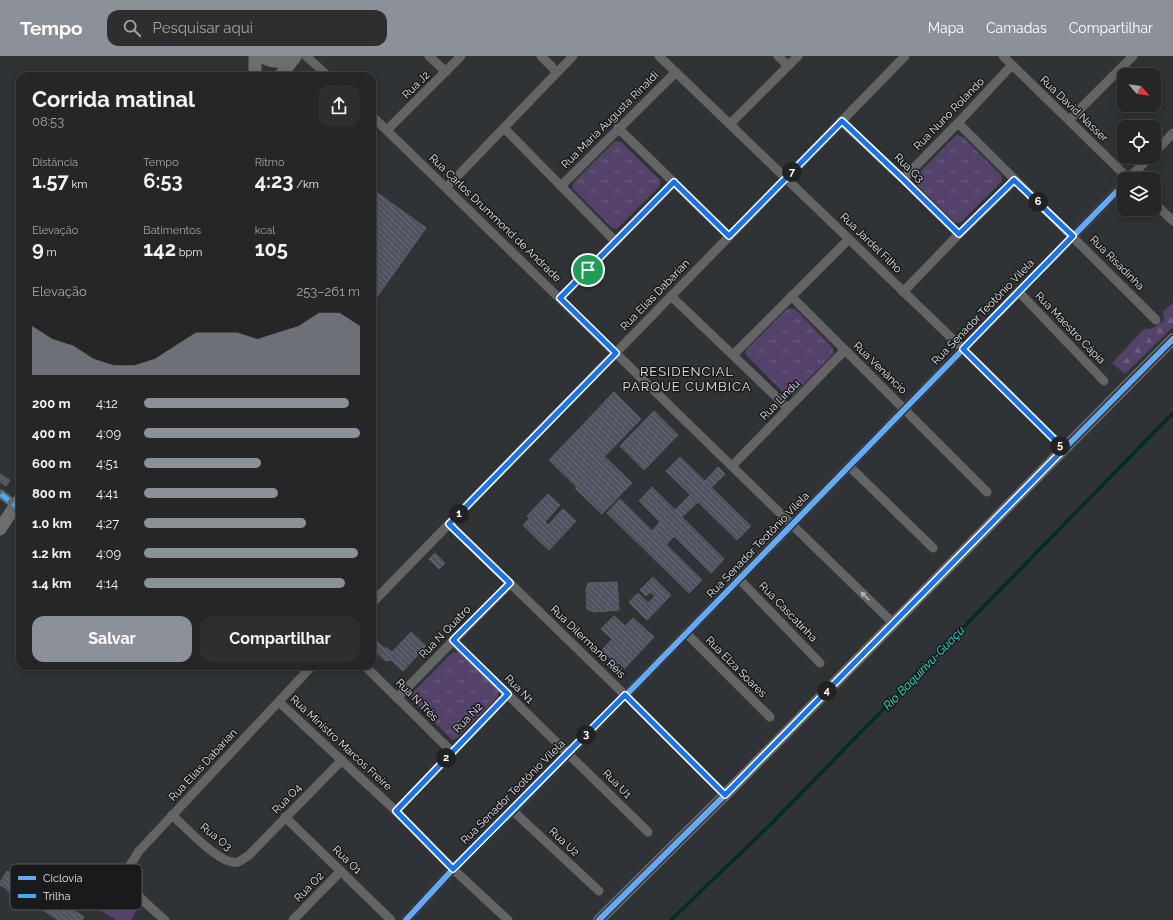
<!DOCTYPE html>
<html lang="pt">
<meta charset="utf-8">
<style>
body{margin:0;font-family:Raleway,sans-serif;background:#2c2e30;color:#f1f3f6;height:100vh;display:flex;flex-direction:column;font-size:15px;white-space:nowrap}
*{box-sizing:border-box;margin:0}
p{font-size:13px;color:#a3a5a8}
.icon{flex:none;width:22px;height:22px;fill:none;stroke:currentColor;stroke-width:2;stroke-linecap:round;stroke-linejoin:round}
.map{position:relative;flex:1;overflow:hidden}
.sheet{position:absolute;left:16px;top:16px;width:360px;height:598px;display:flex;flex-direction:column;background:#242628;border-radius:12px;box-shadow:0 2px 10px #0003,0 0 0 1px #414345}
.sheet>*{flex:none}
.needle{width:26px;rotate:118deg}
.tools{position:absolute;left:1117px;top:12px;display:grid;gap:8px}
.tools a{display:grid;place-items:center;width:44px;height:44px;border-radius:8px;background:#242628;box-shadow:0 2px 10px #0003,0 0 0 1px #414345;font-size:20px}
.pin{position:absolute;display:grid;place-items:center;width:34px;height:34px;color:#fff;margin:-17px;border:2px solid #fff;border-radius:50%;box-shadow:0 1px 4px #0007}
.km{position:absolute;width:20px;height:20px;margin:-10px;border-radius:50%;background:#222;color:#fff;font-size:11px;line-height:20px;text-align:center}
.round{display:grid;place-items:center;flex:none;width:42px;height:42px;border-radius:12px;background:#2c2e30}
.summary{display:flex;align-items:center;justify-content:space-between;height:68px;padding:0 16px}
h1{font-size:22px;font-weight:700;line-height:30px}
.stats{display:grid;grid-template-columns:repeat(3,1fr);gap:6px;height:68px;padding:4px 16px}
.stats div{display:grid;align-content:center}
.stats b{font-size:20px;font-weight:700}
.stats small{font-size:11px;font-weight:400}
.stats p{font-size:11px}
.chart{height:112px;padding:8px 16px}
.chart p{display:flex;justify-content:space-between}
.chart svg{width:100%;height:72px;margin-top:4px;fill:#8c9099;opacity:.7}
.action{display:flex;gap:8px;margin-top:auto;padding:8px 16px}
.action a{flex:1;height:46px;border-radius:12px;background:#8c9099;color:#fff;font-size:16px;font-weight:700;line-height:46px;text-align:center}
.action a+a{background:#2c2e30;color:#f1f3f6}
ul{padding:0 16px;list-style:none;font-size:13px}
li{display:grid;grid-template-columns:64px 48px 1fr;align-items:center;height:30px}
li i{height:10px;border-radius:5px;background:#8c9099}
header{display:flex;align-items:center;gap:24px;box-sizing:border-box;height:56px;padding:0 20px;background:#8c9099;color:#fff}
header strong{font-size:19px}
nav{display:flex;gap:22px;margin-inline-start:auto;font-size:14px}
.search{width:280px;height:36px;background:#2c2e30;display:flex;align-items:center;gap:10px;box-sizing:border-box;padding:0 14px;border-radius:12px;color:#a3a5a8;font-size:15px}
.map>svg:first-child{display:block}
.grass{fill:url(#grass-tufts)}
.forest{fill:url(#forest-firs)}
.pitch{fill:#55426b}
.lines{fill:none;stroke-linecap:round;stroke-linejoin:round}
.stream{stroke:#042b27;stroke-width:3.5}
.building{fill:url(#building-back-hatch);stroke:#5d5e60}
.minor{stroke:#636465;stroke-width:9}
.tertiary{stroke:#636465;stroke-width:12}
.secondary{stroke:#6d6e70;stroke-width:13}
.quiet{stroke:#42abf6;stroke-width:5;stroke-dasharray:10 5;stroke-linecap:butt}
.cycleway-casing{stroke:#191a1b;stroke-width:8}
.cycleway{stroke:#66a8f1;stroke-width:6}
.oneway{fill:#b0b1b3}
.route-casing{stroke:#fff;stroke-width:8}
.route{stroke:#1a73e8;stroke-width:5}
.labels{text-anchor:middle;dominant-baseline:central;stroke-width:3;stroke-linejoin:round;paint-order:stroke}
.street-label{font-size:11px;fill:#e3e5e7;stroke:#191a1b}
.water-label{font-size:12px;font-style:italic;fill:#1cedd8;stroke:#191a1b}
.quarter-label{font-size:13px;letter-spacing:1px;fill:#e3e5e7;stroke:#191a1b}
.key{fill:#191a1b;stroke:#565758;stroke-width:1}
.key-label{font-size:11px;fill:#e3e5e7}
</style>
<header>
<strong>Tempo</strong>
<div class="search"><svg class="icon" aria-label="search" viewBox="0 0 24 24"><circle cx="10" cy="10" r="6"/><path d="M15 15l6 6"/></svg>Pesquisar aqui</div>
<nav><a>Mapa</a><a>Camadas</a><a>Compartilhar</a></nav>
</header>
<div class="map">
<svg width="1173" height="864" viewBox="0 0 1173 864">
<defs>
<pattern id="grass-tufts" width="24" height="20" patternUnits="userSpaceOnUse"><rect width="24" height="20" fill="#55426b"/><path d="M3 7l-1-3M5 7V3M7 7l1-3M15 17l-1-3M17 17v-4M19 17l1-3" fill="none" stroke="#6d5d80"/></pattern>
<pattern id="forest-firs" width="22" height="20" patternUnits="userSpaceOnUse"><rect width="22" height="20" fill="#55426b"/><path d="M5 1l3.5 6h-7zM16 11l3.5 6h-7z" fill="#6d5d80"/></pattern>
<pattern id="building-back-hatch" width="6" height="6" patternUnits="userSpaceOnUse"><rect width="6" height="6" fill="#4f5261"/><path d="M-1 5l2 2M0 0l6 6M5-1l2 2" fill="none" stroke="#686b78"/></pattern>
</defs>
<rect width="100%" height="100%" fill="#303335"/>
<g class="grass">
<polygon points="956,79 963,81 1001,119 1002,122 1002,125 961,166 957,167 954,166 915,127 914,124 915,121"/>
<polygon points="615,85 621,86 660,124 660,130 619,171 616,173 612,172 573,133 572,129 574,126"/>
<polygon points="788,252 795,253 833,292 833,298 793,339 789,340 786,339 747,300 745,297 747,293"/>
<polygon points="453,596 460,597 498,635 498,641 457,682 454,684 451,683 412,643 411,640 412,637"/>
</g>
<path class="forest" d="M1173,246V271L1125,318L1112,307L1144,273C1154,273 1157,270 1164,264L1163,256Z"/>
<polygon class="pitch" points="109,836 137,853 131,864 116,864 98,853"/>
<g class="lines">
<polyline class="stream" points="671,864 772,767 1173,357"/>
</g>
<g class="building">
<polygon points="372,133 426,172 372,248"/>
<polygon points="614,336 641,363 603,402 576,376"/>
<polygon points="654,355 678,379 644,414 620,390"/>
<polygon points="576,376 603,402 576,430 549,404"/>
<polygon points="605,401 632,427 602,458 575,432"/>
<polygon points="680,401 751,470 737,484 666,415"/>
<polygon points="718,411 725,418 711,432 705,425"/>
<polygon points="0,418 10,424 6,430 0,426"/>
<polygon points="652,431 724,503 711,517 639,445"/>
<polygon points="548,438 560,449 545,466 535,456 529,462 527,460"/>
<polygon points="690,439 698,446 682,461 675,454"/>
<polygon points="620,443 702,524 689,537 607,457"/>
<polygon points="563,453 576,465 549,494 536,482"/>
<polygon points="535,456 548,469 536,482 523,469"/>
<polygon points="660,466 674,480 666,489 652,475"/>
<polygon points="435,497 445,507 439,513 429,503"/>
<polygon points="653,521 671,539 647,564 629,546 638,537 648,547 655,540 650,536 646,540 640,534"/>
<polygon points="617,526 619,554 594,556 587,553 586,534 588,527"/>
<polygon points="614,560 625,570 633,562 654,581 623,614 602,594 612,583 601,573"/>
<polygon points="411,576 426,590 403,615 391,604 386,605 379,599 386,591 392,596"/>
<polygon points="372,580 384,592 372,604"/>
<polygon points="7,815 15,820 7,833 0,829 0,826"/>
<polygon points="15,820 23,825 15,839 7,834"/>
<polygon points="48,840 56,844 49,858 41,853"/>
<polygon points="56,844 66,850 58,864 49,858"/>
<polygon points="66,850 75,855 70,864 59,864"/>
<polygon points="75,855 84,861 82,864 70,864"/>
</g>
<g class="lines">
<g class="minor">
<polyline points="306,0 328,20"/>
<polyline points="429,0 446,16"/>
<polyline points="541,0 557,16"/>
<polyline points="659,0 963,293 1064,393"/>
<polyline points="778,0 788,10"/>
<polyline points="1003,0 1129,123"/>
<polyline points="372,60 893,567"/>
<polyline points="1069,64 1133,0"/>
<polyline points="841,65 903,123 959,178"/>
<polyline points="958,67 1156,264"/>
<polyline points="730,68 798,0"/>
<polyline points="504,72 616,186"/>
<polyline points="618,72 729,180"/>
<polyline points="387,74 461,0"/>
<polyline points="1154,97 1173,77"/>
<polyline points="903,123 958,67 1012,9"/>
<polyline points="1128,123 1150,101"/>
<polyline points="561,130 676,16"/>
<polyline points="447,131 573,0"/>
<polyline points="1154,147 1173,165"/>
<polyline points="903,236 959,178 1015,124"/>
<polyline points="1019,236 1104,325"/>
<polyline points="671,240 788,352"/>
<polyline points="791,240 987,436"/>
<polyline points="560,242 674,126"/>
<polyline points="733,299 849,183"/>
<polyline points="732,410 845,294"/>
<polyline points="849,410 933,492"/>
<polyline points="1,438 16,450"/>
<polyline points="449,468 625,639 725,739"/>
<polyline points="739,523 820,607"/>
<polyline points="372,547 905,0"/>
<polyline points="686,577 770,661"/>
<polyline points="453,585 648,776"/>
<polyline points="365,610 452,696"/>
<polyline points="397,642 510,527"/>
<polyline points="279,646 396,755 453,813 508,864"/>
<polyline points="396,755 508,638"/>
<polyline points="513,755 599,835"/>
<path d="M172,759C185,770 221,811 238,806C241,805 246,801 249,799L342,704"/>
<polyline points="285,761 391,864"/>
<path d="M165,864C156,856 127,833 127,821C127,812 134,803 139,795L312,610"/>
<polyline points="293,864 341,815"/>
<polyline points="406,864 453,813 513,755 1124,128"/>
</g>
<polyline class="tertiary" points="599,864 725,739 1064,393 1173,283"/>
<g class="secondary">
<polyline points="255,0 255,20"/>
<path d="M261,0C272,7 284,7 295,0"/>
<polyline points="280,20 295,1"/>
<polyline points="0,473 20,443"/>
</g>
<polyline class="quiet" points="1,438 16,450"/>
<defs>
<g id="cycleway">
<polyline points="406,864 453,813 513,755 1124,128"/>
<polyline points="599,864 725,739 1064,393 1173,283"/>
</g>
</defs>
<use href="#cycleway" class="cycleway-casing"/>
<use href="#cycleway" class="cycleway"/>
</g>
<defs><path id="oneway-solid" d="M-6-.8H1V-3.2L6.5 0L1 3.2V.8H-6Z"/></defs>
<use class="oneway" href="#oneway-solid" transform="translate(865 540) rotate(-136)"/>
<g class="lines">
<defs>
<polygon id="route" points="842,65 903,123 959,178 1014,124 1073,180 963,293 1064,393 725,739 625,639 453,813 396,755 508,638 453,584 510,527 449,468 616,297 560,242 674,126 729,180"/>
</defs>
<use href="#route" class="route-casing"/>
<use href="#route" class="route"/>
</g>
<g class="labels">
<g class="street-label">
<text transform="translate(416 29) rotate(-45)">Rua J2</text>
<text transform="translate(1074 53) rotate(44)">Rua David Nasser</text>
<text transform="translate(949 58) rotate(-46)">Rua Nuno Rolando</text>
<text transform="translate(610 64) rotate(-45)">Rua Maria Augusta Rinaldi</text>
<text transform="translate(909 112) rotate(44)">Rua G3</text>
<text transform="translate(495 162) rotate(44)">Rua Carlos Drummond de Andrade</text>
<text transform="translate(871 187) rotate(44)">Rua Jardel Filho</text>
<text transform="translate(1117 207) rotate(45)">Rua Risadinha</text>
<text transform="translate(655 239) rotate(-46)">Rua Elias Dabarian</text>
<text transform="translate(983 256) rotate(-46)">Rua Senador Teotônio Vilela</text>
<text transform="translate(1070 272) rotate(46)">Rua Maestro Cápia</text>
<text transform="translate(880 312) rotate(44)">Rua Venâncio</text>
<text transform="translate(780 344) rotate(-46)">Rua Lindu</text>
<text transform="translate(758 489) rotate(-46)">Rua Senador Teotônio Vilela</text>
<text transform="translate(788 556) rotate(46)">Rua Cascatinha</text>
<text transform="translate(445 576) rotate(-46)">Rua N Quatro</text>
<text transform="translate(588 586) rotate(44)">Rua Dilermano Réis</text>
<text transform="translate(736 611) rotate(45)">Rua Elza Soares</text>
<text transform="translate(519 633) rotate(45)">Rua N1</text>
<text transform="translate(417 644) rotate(45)">Rua N Três</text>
<text transform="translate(468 662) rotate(-46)">Rua N2</text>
<text transform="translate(341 687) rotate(43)">Rua Ministro Marcos Freire</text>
<text transform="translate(203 709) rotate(-47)">Rua Elias Dabarian</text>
<text transform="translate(617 728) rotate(45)">Rua U1</text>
<text transform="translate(513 736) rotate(-45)">Rua Senador Teotônio Vilela</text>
<text transform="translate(287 743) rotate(-46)">Rua O4</text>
<text transform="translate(216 781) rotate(39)">Rua O3</text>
<text transform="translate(564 786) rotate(43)">Rua U2</text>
<text transform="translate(347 804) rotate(44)">Rua O1</text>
<text transform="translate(309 831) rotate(-46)">Rua O2</text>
</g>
<g class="water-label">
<text transform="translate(924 612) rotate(-46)">Rio Baquirivu-Guaçu</text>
</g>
<g class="quarter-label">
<text x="687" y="315">RESIDENCIAL<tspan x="687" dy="15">PARQUE CUMBICA</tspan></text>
</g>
</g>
<rect x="10" y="808" width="132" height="46" rx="6" class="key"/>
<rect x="18" y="820" width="18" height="4" fill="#66a8f1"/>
<rect x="18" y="838" width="18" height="4" fill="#42abf6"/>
<g class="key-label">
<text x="43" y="826">Ciclovia</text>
<text x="43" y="844">Trilha</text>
</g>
</svg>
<div class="tools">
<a><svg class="needle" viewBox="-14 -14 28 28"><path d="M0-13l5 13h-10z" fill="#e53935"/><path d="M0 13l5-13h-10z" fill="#a3a5a8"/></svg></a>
<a><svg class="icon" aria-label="locate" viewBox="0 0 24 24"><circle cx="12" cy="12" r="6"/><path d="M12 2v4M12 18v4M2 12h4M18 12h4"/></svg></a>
<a><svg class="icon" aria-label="layers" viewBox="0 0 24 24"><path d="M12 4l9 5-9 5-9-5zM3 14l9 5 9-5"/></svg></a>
</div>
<div class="pin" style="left:588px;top:214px;background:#1e9e55"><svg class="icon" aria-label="arrive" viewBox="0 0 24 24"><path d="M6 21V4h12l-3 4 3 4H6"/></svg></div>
<b class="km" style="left:459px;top:458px">1</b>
<b class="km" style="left:446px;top:702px">2</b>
<b class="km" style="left:586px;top:679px">3</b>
<b class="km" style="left:827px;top:635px">4</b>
<b class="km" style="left:1060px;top:390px">5</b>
<b class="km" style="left:1038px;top:146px">6</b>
<b class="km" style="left:792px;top:116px">7</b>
<section class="sheet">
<div class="summary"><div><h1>Corrida matinal</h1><p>08:53</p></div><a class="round"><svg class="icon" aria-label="share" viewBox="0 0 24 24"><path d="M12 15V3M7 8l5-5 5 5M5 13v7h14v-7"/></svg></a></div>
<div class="stats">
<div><p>Distância</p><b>1.57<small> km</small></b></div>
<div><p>Tempo</p><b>6:53</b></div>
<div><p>Ritmo</p><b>4:23<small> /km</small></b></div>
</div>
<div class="stats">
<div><p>Elevação</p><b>9<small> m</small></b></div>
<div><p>Batimentos</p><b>142<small> bpm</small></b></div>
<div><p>kcal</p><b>105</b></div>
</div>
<div class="chart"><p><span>Elevação</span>253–261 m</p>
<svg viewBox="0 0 160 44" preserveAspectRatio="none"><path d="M0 44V14L10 22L20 26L30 34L40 38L50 38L60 34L70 26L80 18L90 18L100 18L110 22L120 18L130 14L140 6L150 6L160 14V44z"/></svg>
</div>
<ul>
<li><b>200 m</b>4:12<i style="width:95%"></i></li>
<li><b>400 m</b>4:09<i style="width:100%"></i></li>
<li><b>600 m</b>4:51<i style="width:54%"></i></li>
<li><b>800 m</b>4:41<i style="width:62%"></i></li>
<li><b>1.0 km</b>4:27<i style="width:75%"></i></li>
<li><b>1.2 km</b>4:09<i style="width:99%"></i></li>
<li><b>1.4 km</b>4:14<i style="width:93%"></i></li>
</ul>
<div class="action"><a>Salvar</a><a>Compartilhar</a></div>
</section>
</div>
